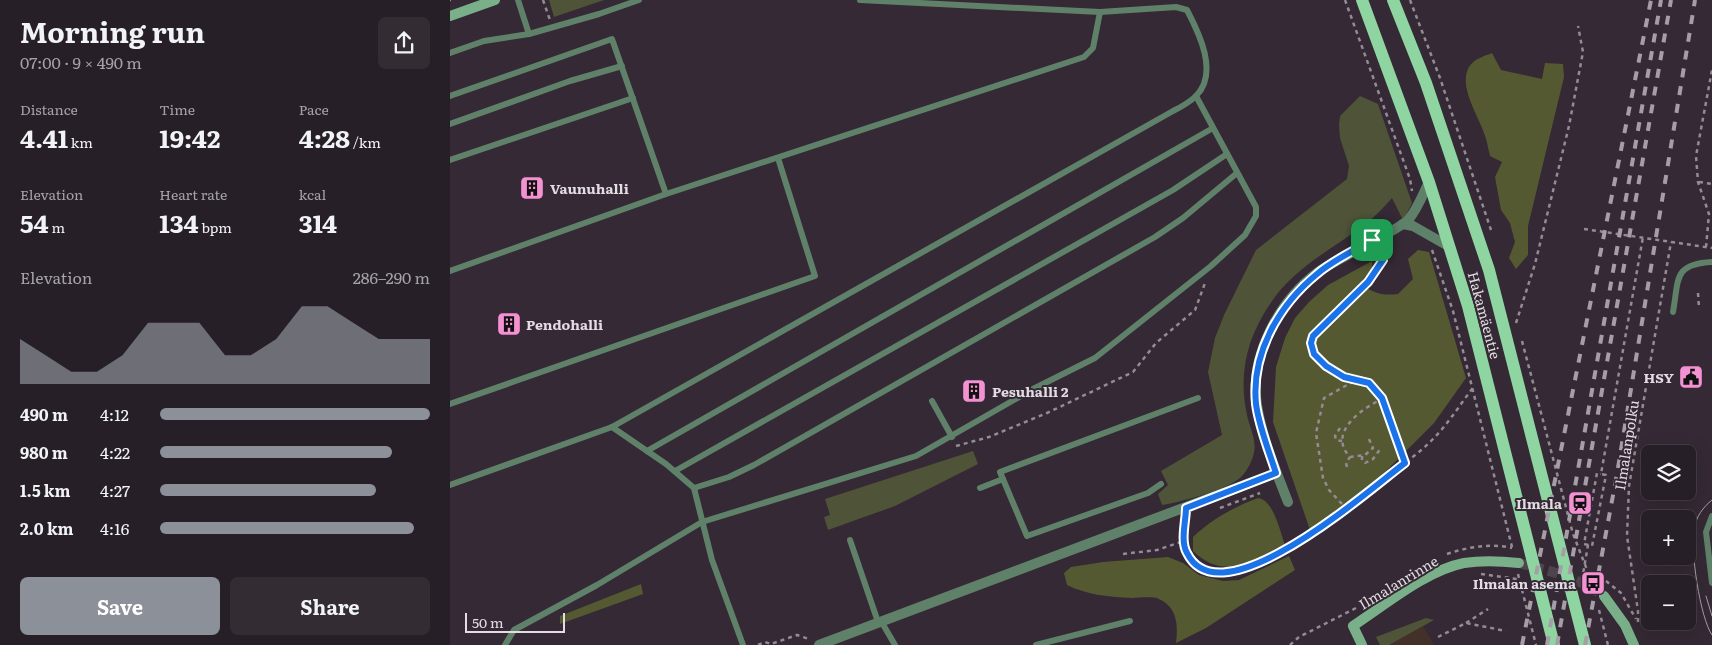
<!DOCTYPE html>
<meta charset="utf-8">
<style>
body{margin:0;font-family:Literata,serif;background:#332c33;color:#f1f3f6;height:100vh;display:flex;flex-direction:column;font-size:19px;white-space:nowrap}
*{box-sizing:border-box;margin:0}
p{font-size:16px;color:#a4a2a7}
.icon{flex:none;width:28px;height:28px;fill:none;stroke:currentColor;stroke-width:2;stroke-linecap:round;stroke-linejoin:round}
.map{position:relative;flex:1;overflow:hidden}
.side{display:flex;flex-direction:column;background:#271f27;width:450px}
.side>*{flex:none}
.buttons{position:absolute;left:1191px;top:445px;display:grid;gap:10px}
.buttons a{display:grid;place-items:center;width:55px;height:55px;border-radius:8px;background:#271f27;box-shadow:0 5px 20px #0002,0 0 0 1px #433d44;font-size:25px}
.scale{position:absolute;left:15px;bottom:12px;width:100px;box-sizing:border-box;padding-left:5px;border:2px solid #e3dce3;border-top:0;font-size:14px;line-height:18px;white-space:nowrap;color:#e3dce3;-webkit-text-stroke:4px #342934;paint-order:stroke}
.pin{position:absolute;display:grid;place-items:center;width:42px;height:42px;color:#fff;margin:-21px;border-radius:10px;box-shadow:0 2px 8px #0006}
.round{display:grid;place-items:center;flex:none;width:52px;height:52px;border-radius:8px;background:#332c33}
.head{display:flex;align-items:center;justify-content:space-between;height:85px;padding:0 20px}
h1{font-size:28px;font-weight:700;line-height:38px}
.figures{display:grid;grid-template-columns:repeat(3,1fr);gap:8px;height:85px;padding:5px 20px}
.figures div{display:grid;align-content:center}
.figures b{font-size:25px;font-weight:700}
.figures small{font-size:14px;font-weight:400}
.figures p{font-size:14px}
.chart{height:140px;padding:10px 20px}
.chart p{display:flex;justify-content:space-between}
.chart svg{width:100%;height:90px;margin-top:5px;fill:#8c9099;opacity:.7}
.button{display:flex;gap:10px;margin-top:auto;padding:10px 20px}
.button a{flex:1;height:58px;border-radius:8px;background:#8c9099;color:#fff;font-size:20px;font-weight:700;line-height:58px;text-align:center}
.button a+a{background:#332c33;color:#f1f3f6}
ul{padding:0 20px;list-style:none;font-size:16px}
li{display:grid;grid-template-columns:80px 60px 1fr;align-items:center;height:38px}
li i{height:12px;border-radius:6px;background:#8c9099}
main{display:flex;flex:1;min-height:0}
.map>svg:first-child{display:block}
.industrial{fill:#423029}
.green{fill:#4f5338}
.forest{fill:#545931}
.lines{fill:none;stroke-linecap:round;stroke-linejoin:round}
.secondary-tunnel{stroke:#4e444e;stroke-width:10;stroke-dasharray:10 5;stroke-linecap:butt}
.path{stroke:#948b94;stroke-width:2.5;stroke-dasharray:4 4;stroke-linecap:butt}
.lane{stroke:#5f8169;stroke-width:6}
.street{stroke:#5f8169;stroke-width:10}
.secondary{stroke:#7ab089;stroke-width:10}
.primary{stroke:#8ed5a2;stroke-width:12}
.tram{stroke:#a69ea6;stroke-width:1}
.rail{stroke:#a69ea6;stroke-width:4;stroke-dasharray:9 9;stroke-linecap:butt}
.route-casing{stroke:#fff;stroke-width:10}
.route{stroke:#1a73e8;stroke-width:6}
.labels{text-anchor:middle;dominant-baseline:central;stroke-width:4;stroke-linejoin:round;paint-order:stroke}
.poi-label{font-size:14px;font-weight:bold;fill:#e3dce3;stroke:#342934;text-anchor:start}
.street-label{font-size:14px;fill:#e3dce3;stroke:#342934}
</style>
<main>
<section class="side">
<div class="head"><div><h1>Morning run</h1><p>07:00 · 9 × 490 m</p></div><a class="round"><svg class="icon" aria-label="share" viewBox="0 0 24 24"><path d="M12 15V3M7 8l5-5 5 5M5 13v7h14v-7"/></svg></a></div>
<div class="figures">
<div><p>Distance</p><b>4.41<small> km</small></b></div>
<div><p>Time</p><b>19:42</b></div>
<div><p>Pace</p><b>4:28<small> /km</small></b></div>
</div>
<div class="figures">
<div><p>Elevation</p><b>54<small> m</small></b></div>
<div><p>Heart rate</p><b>134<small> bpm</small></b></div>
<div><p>kcal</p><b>314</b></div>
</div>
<div class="chart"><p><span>Elevation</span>286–290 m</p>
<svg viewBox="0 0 160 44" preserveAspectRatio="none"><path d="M0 44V22L10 30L20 38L30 38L40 30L50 14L60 14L70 14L80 30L90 30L100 22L110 6L120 6L130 14L140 22L150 22L160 22V44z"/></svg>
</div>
<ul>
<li><b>490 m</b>4:12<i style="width:100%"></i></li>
<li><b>980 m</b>4:22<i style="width:86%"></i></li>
<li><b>1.5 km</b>4:27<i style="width:80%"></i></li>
<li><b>2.0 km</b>4:16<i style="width:94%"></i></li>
</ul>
<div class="button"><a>Save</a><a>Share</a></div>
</section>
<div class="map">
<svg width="1262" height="645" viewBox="0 0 1262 645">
<rect width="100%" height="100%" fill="#342934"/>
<polygon class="industrial" points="973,626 984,645 939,645"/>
<g class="green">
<polygon points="99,0 154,0 104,17"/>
<path d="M910,96L928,104L962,203L955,217L952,218L942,198C934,207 925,217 915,224C883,249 843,268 820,304C797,338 788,374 797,415C799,425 807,442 804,452C803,460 796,473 790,478C778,489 728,503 712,505L708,494L718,485L711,471L772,435L758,372L765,338L774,315L806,250L897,179L899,166L890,138L889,125L890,116Z"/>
<polygon points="523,451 528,464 445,506 378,530 374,517 380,515 375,499"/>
<polygon points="976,618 984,620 939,645 930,645 926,637"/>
</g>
<g class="forest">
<path d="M1042,53L1051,70L1092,79L1095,63L1113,64L1114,77L1078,226V255L1066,269L1059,258L1065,242L1060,223L1051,210L1045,177L1052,162L1040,156C1038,148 1037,140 1034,133C1028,115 1008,86 1019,67C1024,59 1034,56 1042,53Z"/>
<path d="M968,250L979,252L1016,378L984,423L936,471L900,503L860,530L823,422L826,367L835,338L845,318L859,302L878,285L922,261V268L910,284C924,293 932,296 948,294L963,279L958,259Z"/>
<path d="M808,498C824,500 830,532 835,545C803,562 774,581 743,551V537C762,519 784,507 808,498Z"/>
<path d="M839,556L845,570L756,628L726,643C728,626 728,608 709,599C703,596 690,598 682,598C660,597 637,595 617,585L614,573L621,567L653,562L718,557L733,563L749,575L773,581L789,580Z"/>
<polygon points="191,584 193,594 110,624 110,616"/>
</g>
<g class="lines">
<path class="secondary-tunnel" d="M1069,563C1100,571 1127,577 1154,596"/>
<g class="path">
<polyline points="0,0 1,0"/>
<polyline points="93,0 100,20"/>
<polyline points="895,0 960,179 962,191"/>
<polyline points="960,0 990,78 1041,230"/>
<polyline points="1249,182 1262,184"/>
<polyline points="1134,229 1262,248"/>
<polyline points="1256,247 1259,214 1248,182 1246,156 1262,70"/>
<polyline points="982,250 1003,311 1063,551"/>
<polyline points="929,252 933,260 918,282 863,336 861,343 864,354 876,366 894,377 919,383 932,399 955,463"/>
<polyline points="1248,293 1249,308"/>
<polyline points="1066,323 1085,264 1119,126 1133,52 1128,26"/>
<polyline points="1072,341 1123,534 1145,590"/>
<polyline points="890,428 885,436 886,440 892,441"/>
<path d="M919,439L923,448L915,455L900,457C877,433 911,409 932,399"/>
<polyline points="506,446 539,437 597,413 683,372 706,343 745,310 755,283"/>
<polyline points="912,456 912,460 915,463 923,459 931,448"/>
<polyline points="897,467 896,463 900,457"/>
<polyline points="900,506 891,503 879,490 873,478 866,433 874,398 906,380"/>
<polyline points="770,508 810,493"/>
<path d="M734,541C737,557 743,567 759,570C767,571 774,573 782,572C825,568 899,507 933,480C949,466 968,455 983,439C999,423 1011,403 1025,385"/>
<polyline points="1138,545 1134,544 1147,473 1151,474"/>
<polyline points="673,554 707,550 734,541 736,519"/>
<path d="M997,554C1018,547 1040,543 1062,548"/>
<polyline points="1031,574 1067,579"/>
<polyline points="1068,574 1086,645"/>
<polyline points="1132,580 1138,545 1142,546 1156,475 1151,474 1193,237"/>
<polyline points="1156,581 1171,593 1186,619"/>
<polyline points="1149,610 1158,645"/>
<polyline points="1188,622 1188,611 1177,536 1179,486 1221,242"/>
<polyline points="1016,623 1038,609"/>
<polyline points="988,637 1016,623 1056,631"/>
<polyline points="308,645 315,642 321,644 347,635 359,639"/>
<polyline points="840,645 849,637 906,608"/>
</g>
<g class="lane">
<polyline points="68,0 79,34"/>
<polyline points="0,53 34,41 79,34 149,14 189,0"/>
<polyline points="0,96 162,39 216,194"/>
<polyline points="0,124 120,81 172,66"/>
<polyline points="0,160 183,98"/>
<polyline points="0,271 216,194 634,57 643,48 650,12"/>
<path d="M1223,312C1229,279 1223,264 1262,262"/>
<polyline points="482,401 502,437"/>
<polyline points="0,404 365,276 328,158"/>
<polyline points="162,427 216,464 244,488 262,560 293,645"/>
<polyline points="197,451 763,128"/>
<polyline points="225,471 723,190 777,154"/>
<polyline points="711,484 698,493 577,536 550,472 748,398"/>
<path d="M0,485L162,427L723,111C731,107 740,102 746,96C769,73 749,33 737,10L726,7L650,12L410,0"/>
<polyline points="244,488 279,477 304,465 705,237 733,218 787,173"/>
<polyline points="530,488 553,479"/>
<polyline points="1262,516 1256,532 1262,583"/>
<polyline points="400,540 428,622"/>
<polyline points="431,621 445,645"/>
<polyline points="55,645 64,630 147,585 252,522 466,456 583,389 645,358 761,266 795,235 806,216 806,207 746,96"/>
<polyline points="586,645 680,621"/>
</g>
<g class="street">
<polyline points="953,224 963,226 1000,247"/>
<path d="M838,502C826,471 812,438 807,405C799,356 829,301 868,272C876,266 885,262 894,257C909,248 950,229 959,219C968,208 973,194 979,182"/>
<polyline points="369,645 826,473"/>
</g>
<g class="secondary">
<polyline points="0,16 45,0"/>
<polyline points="1154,596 1175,625 1184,645"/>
<path d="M912,645L903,626C935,605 977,570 1014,563C1032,560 1051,561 1069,563"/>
</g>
<g class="primary">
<polyline points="912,0 979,182 1018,306 1104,645"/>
<polyline points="943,0 976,83 1039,270 1135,645"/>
</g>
<g class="tram">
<path d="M1262,500C1253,507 1246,517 1244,529C1240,549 1250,618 1262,635"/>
<polyline points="1256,596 1262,616"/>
</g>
<g class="rail">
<polyline points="1072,645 1201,0"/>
<polyline points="1097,645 1211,0"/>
<polyline points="1107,645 1221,0"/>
<polyline points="1135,645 1167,474 1245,0"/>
</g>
</g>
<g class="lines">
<defs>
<path id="route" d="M922,240L933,260L918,282L863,336L861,343L864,354L876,366L894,377L919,383L932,398L955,463C921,488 771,622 737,553C730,541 736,521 736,508L826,473C819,451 809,427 806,404C801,353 829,305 867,274C883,260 904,251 922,240Z"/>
</defs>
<use href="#route" class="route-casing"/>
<use href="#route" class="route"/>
</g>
<defs>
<symbol id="building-square" viewBox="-11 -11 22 22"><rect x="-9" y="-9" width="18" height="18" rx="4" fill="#f491d3" stroke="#342934"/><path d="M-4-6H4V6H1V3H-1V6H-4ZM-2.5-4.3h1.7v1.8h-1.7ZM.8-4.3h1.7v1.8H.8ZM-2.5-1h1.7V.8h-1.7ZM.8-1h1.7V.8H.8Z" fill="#111"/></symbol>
<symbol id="civic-square" viewBox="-11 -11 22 22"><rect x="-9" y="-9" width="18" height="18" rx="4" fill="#f491d3" stroke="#342934"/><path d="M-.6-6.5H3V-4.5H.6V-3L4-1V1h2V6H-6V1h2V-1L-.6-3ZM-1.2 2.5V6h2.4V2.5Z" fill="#111"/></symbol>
<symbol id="station-square" viewBox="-11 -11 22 22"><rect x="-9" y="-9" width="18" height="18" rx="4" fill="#f491d3" stroke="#342934"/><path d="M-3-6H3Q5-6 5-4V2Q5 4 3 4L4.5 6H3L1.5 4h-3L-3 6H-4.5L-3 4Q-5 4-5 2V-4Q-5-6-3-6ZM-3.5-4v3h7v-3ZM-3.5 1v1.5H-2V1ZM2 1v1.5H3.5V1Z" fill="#111"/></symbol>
<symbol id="bus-square" viewBox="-11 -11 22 22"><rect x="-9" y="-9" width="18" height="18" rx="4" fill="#f491d3" stroke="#342934"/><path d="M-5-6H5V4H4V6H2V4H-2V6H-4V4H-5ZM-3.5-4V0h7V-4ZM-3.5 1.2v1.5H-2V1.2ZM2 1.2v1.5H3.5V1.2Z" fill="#111"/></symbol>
</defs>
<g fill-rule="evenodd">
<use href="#building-square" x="68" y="174" width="28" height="28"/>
<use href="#building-square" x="45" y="310" width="28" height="28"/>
<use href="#civic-square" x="1227" y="363" width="28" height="28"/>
<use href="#building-square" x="510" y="377" width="28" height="28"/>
<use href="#station-square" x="1116" y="489" width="28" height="28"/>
<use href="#bus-square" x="1129" y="569" width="28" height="28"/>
</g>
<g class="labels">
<g class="poi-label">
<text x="100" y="188">Vaunuhalli</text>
<text x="76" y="324">Pendohalli</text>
<text x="1224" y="377" text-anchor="end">HSY</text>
<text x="542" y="391">Pesuhalli 2</text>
<text x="1112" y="503" text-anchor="end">Ilmala</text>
<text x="1126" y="583" text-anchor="end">Ilmalan asema</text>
</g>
<g class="street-label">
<text transform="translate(1035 315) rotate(75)">Hakamäentie</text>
<text transform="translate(1176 445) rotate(-81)">Ilmalanpolku</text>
<text transform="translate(948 582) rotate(-31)">Ilmalanrinne</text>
</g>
</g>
</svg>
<div class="buttons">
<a><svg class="icon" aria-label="layers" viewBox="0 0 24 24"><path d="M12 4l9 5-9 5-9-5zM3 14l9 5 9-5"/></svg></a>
<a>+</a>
<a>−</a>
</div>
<div class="scale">50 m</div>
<div class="pin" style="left:922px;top:240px;background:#1e9e55"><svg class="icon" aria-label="arrive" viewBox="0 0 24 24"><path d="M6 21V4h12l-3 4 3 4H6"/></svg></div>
</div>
</main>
